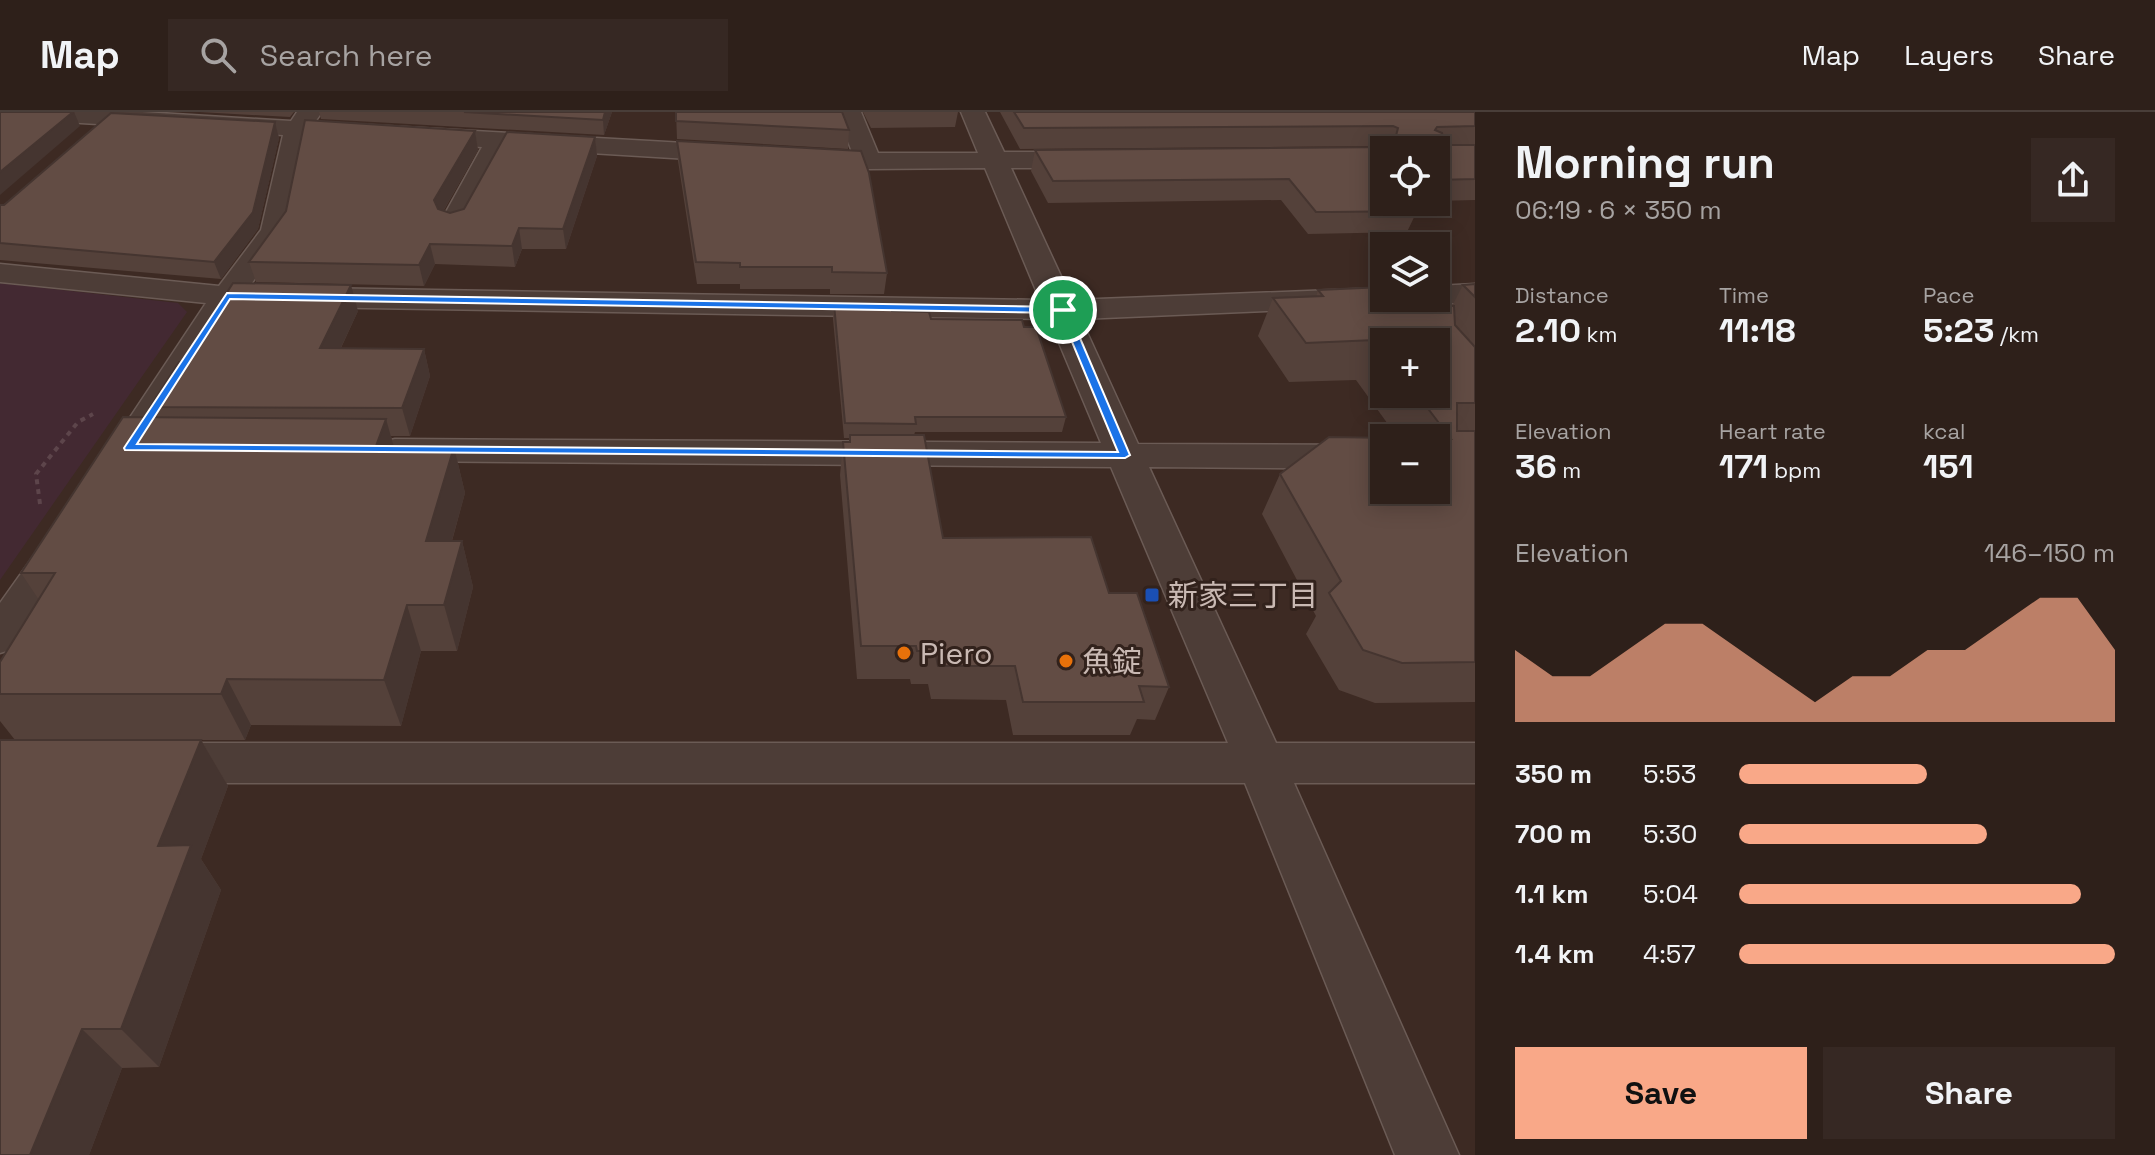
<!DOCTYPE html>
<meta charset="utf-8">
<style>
body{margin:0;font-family:"Space Grotesk","Noto Sans JP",sans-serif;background:#362823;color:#f1f3f6;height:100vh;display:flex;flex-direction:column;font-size:30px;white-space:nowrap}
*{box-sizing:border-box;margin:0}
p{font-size:26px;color:#a7a3a2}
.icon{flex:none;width:44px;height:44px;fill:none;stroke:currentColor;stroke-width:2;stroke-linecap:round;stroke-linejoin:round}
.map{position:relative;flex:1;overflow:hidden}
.panel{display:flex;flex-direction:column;background:#2e201a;width:680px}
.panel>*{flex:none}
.tools{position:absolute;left:1370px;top:24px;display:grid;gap:16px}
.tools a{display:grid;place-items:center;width:80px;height:80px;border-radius:0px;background:#2e201a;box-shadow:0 4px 20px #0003,0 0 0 2px #493e39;font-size:40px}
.pin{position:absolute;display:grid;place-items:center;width:68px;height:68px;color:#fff;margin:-34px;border:4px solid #fff;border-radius:50%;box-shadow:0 2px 8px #0007}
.round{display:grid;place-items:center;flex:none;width:84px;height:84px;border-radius:0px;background:#362823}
.overview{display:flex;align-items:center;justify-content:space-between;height:136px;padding:0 40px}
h1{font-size:44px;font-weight:700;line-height:60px}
.metrics{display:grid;grid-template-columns:repeat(3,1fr);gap:12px;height:136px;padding:8px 40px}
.metrics div{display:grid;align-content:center}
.metrics b{font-size:34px;font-weight:700}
.metrics small{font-size:22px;font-weight:400}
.metrics p{font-size:22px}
.chart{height:224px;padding:16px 40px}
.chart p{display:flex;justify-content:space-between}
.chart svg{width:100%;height:144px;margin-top:8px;fill:#f9a888;opacity:.7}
.primary-button{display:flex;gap:16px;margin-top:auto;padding:16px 40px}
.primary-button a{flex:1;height:92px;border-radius:0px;background:#f9a888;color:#111;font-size:32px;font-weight:700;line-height:92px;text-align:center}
.primary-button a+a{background:#362823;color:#f1f3f6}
ul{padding:0 40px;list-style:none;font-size:26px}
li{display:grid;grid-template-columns:128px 96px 1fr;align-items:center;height:60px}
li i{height:20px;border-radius:10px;background:#f9a888}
header{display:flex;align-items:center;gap:48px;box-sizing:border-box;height:112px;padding:0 40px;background:#2e201a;border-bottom:2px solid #493e39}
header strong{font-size:38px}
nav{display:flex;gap:44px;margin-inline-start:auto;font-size:28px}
.search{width:560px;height:72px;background:#362823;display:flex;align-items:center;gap:20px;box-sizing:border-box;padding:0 28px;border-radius:0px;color:#a7a3a2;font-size:30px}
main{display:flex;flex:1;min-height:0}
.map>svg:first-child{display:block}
.green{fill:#432932}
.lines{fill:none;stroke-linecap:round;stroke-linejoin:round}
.minor-casing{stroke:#6b5b55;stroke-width:3}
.path{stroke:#5d454b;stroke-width:4;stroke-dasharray:5 5;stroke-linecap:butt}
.minor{fill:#4d3d37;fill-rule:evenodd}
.wall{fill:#54413a;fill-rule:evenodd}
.shaded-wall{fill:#453530}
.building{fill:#624c44;stroke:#453530;stroke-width:2}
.route{fill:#1a73e8;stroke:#fff;stroke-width:2;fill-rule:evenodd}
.transit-dot{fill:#1a4fb4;stroke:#32221c;stroke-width:3}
.food-dot{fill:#e8710a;stroke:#32221c;stroke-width:3}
.labels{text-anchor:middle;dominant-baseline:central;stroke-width:6;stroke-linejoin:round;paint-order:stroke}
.poi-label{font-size:30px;fill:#c9b9b3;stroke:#32221c;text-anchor:start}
</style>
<header>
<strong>Map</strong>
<div class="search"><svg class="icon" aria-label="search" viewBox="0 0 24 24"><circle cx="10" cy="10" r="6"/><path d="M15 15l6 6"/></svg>Search here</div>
<nav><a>Map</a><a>Layers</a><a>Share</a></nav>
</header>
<main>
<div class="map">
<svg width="1475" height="1043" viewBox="0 0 1475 1043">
<rect width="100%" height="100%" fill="#3d2a23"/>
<polygon class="green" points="0,171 178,191 187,200 0,468"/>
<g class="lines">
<defs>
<g id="minor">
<polygon points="2,0 142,0 291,9 297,0 322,0 315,10 738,34 747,36 751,42 747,48 738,50 507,36 469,109 465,115 455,118 445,115 441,109 482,35 308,25 289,119 249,175 1040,188 985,56 868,57 803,53 794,51 790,45 794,39 803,37 852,40 837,0 861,0 878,41 978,41 961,0 985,0 1004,40 1094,40 1103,42 1107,48 1103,54 1094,56 1011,56 1072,188 1384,176 1384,186 1399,186 1395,192 1384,194 1081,207 1138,332 1384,333 1384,357 1149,355 1276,631 1475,631 1475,671 1294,671 1459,1043 1395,1043 1245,671 154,671 137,665 130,651 137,637 154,631 1228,631 1111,355 395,349 382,346 376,338 382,330 395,327 1101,331 1049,207 237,194 129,363 116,367 103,363 97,355 206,191 0,170 0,152 219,174 261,118 283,23 14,7 5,5"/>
<polygon points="1475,172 1475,190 1436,192 1422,186 1436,186 1436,174"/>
<polygon points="66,414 80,418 86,428 16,536 0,541 0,491 52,418"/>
</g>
</defs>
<use href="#minor" class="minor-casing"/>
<polyline class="path" points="40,392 36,362 78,310 93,302"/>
<use href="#minor" class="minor"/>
</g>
<g class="wall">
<polygon points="199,0 294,0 290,5"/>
<polygon points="319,0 612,0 604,23 321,7"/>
<polygon points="676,0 849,18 848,37 677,27"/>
<polygon points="863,0 958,0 955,15 871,16"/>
<polygon points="1000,0 1475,0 1475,88 1436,89 1436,38 1384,38 1384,90 1417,99 1407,120 1308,122 1281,88 1048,91 1031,59 1035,38 1387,35 1384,34 1020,37"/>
<polygon points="275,10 279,26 258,117 221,167 0,148 0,93"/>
<polygon points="475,19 478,38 444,98 450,101 464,97 595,25 597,44 566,137 522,137 515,155 435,152 424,174 256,170 249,150"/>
<polygon points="677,29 887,161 884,182 830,182 830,177 740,177 740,172 697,172 678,49"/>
<path d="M1475,172V590L1375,591L1339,578L1306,522L1316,504L1262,402L1280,362L1436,378V326H1398L1356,268L1289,270L1258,224L1273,186L1316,185L1318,178L1452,194L1463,173ZM1384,230L1436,282H1384Z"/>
<polygon points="834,192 892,199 931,207 1024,215 1066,305 1062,320 915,320 914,323 943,426 1109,481 1169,575 1155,608 1137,607 1130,623 1013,623 1006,588 931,587 928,572 911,572 910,567 857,567 840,363 843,330 849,330 849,326 844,326 833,207"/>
<polygon points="358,199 341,236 424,237 430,264 410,324 391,324 394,335 454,335 465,381 452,429 462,429 473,475 457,539 421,539 401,614 251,613 245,628 201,628 228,674 201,747 221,778 159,955 122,956 89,1043 0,1043 15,628 0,609 0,550 39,488 21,461 155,305 150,295 183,250"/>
</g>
<g class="shaded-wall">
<polygon points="73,0 74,0 80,14 0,83 0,60"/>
<polygon points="605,0 612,0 604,23 603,8"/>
<polygon points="275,10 279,26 258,117 221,167 214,150"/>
<polygon points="475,19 478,38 438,108 434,88"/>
<polygon points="595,25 597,44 566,137 563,117"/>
<polygon points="519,116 522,137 515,155 512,134"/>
<polygon points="430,132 435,152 424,174 419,153"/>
<polygon points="351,173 358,199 328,263 320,236"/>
<polygon points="424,237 430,264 410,324 402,296"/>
<polygon points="386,307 399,353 376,334"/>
<polygon points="454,335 465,381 439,475 426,429"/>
<polygon points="462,429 473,475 457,539 444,493"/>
<polygon points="407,493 421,539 401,614 384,568"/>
<polygon points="227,567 251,613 245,628 221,582"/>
<polygon points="201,628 228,674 201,747 221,778 159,955 121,917 158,734"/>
<polygon points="82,917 122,956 89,1043 30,1043"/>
</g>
<g class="building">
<polygon points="0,0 73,0 0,60"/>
<polygon points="464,0 605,0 603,8"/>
<polygon points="676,0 842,0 849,18 676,9"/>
<polygon points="1014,0 1475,0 1475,14 1437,15 1435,18 1442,21 1444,33 1475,33 1475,67 1436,68 1436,38 1384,38 1384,90 1408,90 1417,99 1331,100 1316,100 1289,67 1053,69 1035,38 1393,35 1398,16 1393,14 1024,16"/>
<polygon points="111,1 275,10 253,100 214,150 0,131 0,93 4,93"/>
<polygon points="305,8 475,19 434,88 438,97 450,101 464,97 507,20 595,25 563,117 519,116 512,134 430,132 419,153 249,150 286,99"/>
<polygon points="677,29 861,39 869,61 887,161 832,160 832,155 740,155 740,151 696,150"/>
<polygon points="233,171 351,173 320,236 424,237 402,296 150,295 179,250 183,250"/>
<polygon points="1475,172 1475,185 1463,173"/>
<polygon points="1384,175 1384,186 1431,186 1438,193 1454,194 1455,213 1475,235 1475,291 1457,291 1457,319 1475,319 1475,550 1402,551 1363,538 1329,481 1341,469 1280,362 1329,325 1394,326 1384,326 1384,378 1436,378 1436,327 1451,327 1417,282 1436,282 1436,230 1384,230 1384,240 1375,228 1306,231 1273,186 1323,184 1318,178"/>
<polygon points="834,192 891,193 892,199 929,200 931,207 1022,208 1024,215 1036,215 1066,305 915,305 916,312 845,311"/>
<polygon points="123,305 386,307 376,334 454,335 426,429 462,429 444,493 407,493 384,568 227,567 221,582 0,582 0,550 55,461 21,461"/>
<polygon points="850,323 924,323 943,426 1091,425 1109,481 1137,481 1169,575 1139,574 1144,590 1023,590 1015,554 938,554 935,539 917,539 916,534 861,534 843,330 850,330"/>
<polygon points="0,628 201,628 158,734 191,733 121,917 82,917 30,1043 0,1043"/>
</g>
<path class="route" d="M227,181L1063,195L1068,198L1130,343L1125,346L125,338L124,336ZM230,187L1060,201L1118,340L137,332Z"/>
<rect class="transit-dot" x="1144" y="475" width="16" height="16" rx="4"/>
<g class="food-dot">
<circle cx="904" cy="541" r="8"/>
<circle cx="1066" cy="549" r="8"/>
</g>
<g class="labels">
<g class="poi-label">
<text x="1168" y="483">新家三丁目</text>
<text x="920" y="541">Piero</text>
<text x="1082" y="549">魚錠</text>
</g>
</g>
</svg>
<div class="tools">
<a><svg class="icon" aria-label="locate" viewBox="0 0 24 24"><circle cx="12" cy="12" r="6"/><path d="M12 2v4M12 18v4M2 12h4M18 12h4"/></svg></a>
<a><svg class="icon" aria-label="layers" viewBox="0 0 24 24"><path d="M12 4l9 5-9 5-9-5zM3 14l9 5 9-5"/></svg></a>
<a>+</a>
<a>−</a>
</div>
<div class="pin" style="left:1063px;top:198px;background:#1e9e55"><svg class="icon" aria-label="arrive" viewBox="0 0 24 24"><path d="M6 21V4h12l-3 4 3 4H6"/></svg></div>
</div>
<section class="panel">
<div class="overview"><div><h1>Morning run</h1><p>06:19 · 6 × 350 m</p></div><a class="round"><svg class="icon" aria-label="share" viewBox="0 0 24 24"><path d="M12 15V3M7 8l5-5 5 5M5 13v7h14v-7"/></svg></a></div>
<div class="metrics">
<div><p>Distance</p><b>2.10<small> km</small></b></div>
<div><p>Time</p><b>11:18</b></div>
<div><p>Pace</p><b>5:23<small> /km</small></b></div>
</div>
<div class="metrics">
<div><p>Elevation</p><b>36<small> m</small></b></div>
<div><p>Heart rate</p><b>171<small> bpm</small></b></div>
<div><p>kcal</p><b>151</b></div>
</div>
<div class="chart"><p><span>Elevation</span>146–150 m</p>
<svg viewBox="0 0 160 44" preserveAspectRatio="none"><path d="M0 44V22L10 30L20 30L30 22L40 14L50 14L60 22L70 30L80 38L90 30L100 30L110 22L120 22L130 14L140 6L150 6L160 22V44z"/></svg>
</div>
<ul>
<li><b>350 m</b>5:53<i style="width:50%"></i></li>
<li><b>700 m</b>5:30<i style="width:66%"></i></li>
<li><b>1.1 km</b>5:04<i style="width:91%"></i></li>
<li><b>1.4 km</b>4:57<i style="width:100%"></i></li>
</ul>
<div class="primary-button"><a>Save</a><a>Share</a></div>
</section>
</main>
